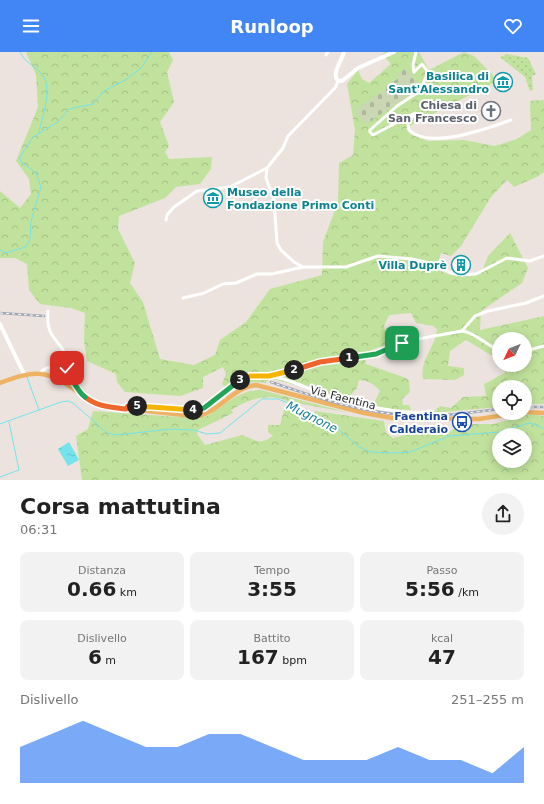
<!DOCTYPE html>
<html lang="it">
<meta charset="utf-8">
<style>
body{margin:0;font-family:"DejaVu Sans",sans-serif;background:#f2f2f2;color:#222;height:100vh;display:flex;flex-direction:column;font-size:15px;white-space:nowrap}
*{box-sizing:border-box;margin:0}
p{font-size:13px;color:#767676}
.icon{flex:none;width:22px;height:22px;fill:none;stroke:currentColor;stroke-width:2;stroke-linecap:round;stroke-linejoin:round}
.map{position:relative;height:428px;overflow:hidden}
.panel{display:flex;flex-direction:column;background:#fff;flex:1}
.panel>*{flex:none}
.needle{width:26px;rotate:227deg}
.fabs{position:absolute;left:492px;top:280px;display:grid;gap:8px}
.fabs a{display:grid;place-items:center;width:40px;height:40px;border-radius:50%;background:#fff;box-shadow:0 2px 10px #0003;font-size:20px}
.pin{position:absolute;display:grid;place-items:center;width:34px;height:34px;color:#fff;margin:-17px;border-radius:8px;box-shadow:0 2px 6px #0006}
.km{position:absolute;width:20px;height:20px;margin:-10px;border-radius:50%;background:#222;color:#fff;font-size:11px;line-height:20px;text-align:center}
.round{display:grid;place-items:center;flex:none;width:42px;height:42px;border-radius:21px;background:#f2f2f2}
.head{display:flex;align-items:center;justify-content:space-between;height:68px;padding:0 20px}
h1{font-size:22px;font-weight:700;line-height:30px}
.stats{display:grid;grid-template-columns:repeat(3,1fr);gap:6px;height:68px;padding:4px 20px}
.stats div{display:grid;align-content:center;border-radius:8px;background:#f2f2f2;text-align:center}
.stats b{font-size:20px;font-weight:700}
.stats small{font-size:11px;font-weight:400}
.stats p{font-size:11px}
.chart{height:112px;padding:8px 20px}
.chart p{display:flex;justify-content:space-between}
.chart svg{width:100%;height:72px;margin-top:4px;fill:#4286f5;opacity:.7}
header{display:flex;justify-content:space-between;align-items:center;height:52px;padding:0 20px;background:#4286f5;color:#fff;font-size:18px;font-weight:700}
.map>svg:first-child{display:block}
.forest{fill:url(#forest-crowns);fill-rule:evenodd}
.cemetery{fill:url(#cemetery-stones)}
.park{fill:url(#park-dots)}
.water{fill:url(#water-ripples)}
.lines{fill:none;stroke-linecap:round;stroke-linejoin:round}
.stream{stroke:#74e3ec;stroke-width:1}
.street{stroke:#fff;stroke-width:3}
.secondary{stroke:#fff;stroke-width:4}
.primary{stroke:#edb262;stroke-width:4.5}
.rail-casing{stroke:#a0a7b5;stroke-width:2.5}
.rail{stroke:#fff;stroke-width:1;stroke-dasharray:3;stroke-linecap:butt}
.split-1-casing{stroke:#fff;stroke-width:8}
.split-2-casing{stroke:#fff;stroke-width:8}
.split-3-casing{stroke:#fff;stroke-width:8}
.split-4-casing{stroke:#fff;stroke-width:8}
.split-5-casing{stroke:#fff;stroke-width:8}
.split-6-casing{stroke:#fff;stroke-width:8}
.split-7-casing{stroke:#fff;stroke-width:8}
.split-1{stroke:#22a559;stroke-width:5}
.split-2{stroke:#f0652b;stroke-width:5}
.split-3{stroke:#f5b400;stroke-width:5}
.split-4{stroke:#22a559;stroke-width:5}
.split-5{stroke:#f5b400;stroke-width:5}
.split-6{stroke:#f0652b;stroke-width:5}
.split-7{stroke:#22a559;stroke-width:5}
.labels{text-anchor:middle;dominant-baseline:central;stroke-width:4;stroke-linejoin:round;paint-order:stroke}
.culture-label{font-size:11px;font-weight:bold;fill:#0d838f;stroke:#fff;text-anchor:end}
.worship-label{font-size:11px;font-weight:bold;fill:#5b616d;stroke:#fff;text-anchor:end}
.street-label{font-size:11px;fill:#2b2b2b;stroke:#fff}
.transit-label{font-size:11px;font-weight:bold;fill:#164399;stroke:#fff;text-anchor:end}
.water-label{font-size:12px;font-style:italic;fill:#117e92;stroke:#fff}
</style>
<header><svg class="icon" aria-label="menu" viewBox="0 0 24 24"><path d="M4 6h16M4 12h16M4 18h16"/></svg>Runloop<svg class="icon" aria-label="heart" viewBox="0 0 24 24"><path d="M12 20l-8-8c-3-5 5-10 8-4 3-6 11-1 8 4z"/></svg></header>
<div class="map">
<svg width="544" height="428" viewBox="0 0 544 428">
<defs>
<pattern id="forest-crowns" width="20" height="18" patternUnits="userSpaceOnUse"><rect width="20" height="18" fill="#c1e29c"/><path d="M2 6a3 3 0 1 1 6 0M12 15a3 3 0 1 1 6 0" fill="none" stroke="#a6c287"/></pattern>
<pattern id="cemetery-stones" width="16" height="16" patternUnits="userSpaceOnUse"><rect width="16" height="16" fill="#cbd6b5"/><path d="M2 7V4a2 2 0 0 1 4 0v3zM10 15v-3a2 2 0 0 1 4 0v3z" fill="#aeb89c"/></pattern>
<pattern id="park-dots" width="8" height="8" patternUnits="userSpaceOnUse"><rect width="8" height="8" fill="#c1e29c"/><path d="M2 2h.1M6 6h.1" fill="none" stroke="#a6c287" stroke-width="1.8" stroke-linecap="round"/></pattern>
<pattern id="water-ripples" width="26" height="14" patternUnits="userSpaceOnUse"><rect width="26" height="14" fill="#74e3ec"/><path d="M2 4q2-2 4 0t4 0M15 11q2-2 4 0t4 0" fill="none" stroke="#65c3cb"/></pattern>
</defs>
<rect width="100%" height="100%" fill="#ece3de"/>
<g class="forest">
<path d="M26,0H169L173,8L167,20L174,50L160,70L169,94L165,100L169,107L212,105L211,117L200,132L176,135L165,146L119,164L118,177L135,211L130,231L143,250L160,307L194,313L215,303L220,288L246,270L270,237L322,223L323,190L338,150L339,111L353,103L355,78L347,32L358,18L362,27L369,31L391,12L382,2L386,0H419L429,18L464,0L474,4L493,23V31L406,76L410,82L428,89L464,88L495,94L517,87L531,78L530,49L544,48V120L537,125L514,135L507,128L491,145L461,194L451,204L441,201L436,217C454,226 462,225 481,222L488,204L510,181L528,216L522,231L481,259L480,278L544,264V352H525V335H499V355L433,361L440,354L451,356L463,345L486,344L484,332C492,329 497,324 505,321L504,313H525V287H499V308L466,288L450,299L448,314L464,316V323L455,328L423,327C419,309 436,294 437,277L433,274L416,271L411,261L389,263L384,274L388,292L364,301L366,312L406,326L409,329L410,340L402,347L403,353H409L411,358L388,357L351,350V348L375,349L380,339C375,333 368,328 359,328L357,336L350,344L330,342L269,326L266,331L253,330L229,339L222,332L226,322L223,315L203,325V336L180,344L125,340L117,330L116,322L87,309L84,289L85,261L71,256L40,252L29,238L27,212L15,206H0V139L20,156L31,142L29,127L16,109L38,55L36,23Z"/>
<path d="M261,338L350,361L297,351C291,353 288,349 282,347C262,342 248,348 231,358L233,361L198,378L197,382L205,393L242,383C257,388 258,394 273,384L268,380V373H280L284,358L295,359L311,367L315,359L384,369L386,381L393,386L433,376L436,380L447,381L463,372H493L530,362L544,364V428H82L76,384L88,377L93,359L194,366L207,364L235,345L249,339ZM499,383H525V409H499Z"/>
</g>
<polygon class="cemetery" points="406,16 421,36 366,72 356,61 358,56 387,36 386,34 399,26 397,23"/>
<polygon class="park" points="507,2 528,6 536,22 532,24 533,38 530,39 525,25 500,5"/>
<polygon class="water" points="69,390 79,408 68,414 58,397"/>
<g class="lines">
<g class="stream">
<path d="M20,0C25,11 34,13 41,21C54,35 42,64 39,81"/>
<polyline points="0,198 5,201 26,195 30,187 31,169 41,135 36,121 20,109 20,105 33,85 58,70 69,57 93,52 104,39 127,27 142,15 152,0"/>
<polyline points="27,325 39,358"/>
<polyline points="0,372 61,350 68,349 73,351 107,381 116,383 171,377 194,378 207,382 220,381 262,347 278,347 288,351 304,362 336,375 359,395 371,400 394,401 410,400 449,384 500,380 529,371 537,373 544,377"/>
<polyline points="0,425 19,418 9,370"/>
</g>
<g class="street">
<polyline points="326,3 328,0"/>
<path d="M414,20L422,12L428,20L420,39L397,54L370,78V80L373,83L415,61L408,72L409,78C430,98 486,77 511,68"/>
<polyline points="414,20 413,13 416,0"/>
<polyline points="338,29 335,36 288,84 283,96 267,116 266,126 274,148 277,191 281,198 294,210 303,215 346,215 378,204 412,207 434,212 451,221 462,223 476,222 507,206 530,209 544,204"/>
<polyline points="166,168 167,163 174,155 197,139 230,135 267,116"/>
<polyline points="183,246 204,241 223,232 236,231 257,222 272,222 303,215"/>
<path d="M462,279C477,281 485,293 499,298"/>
<polyline points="525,299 544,294"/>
<path d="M66,312C69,324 77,331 81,342"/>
<path d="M39,321C50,311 60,316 67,310C63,286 45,290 48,259"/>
<polyline points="270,324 320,310 376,303 407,289 462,279 475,264 488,259 526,251 544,244"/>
<path d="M126,357L128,354C148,354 185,362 201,357C207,355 211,350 216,346C231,332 246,322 267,324C288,326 309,337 328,344C350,351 374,356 397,359C407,360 420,362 430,359"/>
</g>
<g class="secondary">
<path d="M344,0C342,9 331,21 338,29H342L358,16L394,0"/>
<polyline points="0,272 24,322"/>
</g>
<g class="primary">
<path d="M0,331C33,319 45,316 75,338C83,344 91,351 101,354L193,364C217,364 230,336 256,333L364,361L392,366L479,367L518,361"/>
<polyline points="525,360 544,361"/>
</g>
<defs>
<g id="rail">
<polyline points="0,261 44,264"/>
<path d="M271,330C315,345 361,361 407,363C438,365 469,361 499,357"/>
<polyline points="525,355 544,355"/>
</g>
</defs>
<use href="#rail" class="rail-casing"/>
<use href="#rail" class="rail"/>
</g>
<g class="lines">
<defs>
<polyline id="split-1" points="349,306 376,302 402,291"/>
<polyline id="split-2" points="294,318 320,310 349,306"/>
<polyline id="split-3" points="240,328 250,324 269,324 294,318"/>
<polyline id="split-4" points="193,358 204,356 240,328"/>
<polyline id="split-5" points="137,354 193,358"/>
<path id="split-6" d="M85,345C98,355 111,355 126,357L128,354H137"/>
<path id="split-7" d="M67,316C69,323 79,341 85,345"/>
</defs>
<use href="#split-1" class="split-1-casing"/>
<use href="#split-2" class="split-2-casing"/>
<use href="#split-3" class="split-3-casing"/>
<use href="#split-4" class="split-4-casing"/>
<use href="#split-5" class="split-5-casing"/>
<use href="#split-6" class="split-6-casing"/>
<use href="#split-7" class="split-7-casing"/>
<use href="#split-1" class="split-1"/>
<use href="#split-2" class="split-2"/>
<use href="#split-3" class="split-3"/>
<use href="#split-4" class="split-4"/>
<use href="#split-5" class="split-5"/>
<use href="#split-6" class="split-6"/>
<use href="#split-7" class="split-7"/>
</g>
<defs>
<symbol id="museum-ring" viewBox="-11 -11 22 22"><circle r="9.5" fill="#fff" stroke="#0f9aa8" stroke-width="1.5"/><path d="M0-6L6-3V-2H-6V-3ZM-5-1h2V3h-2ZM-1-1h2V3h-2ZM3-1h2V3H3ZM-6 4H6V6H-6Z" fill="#0f9aa8"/></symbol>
<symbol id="church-ring" viewBox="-11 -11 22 22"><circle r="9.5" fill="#fff" stroke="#6b7280" stroke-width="1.5"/><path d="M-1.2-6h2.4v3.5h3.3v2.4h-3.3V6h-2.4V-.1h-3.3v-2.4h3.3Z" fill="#6b7280"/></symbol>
<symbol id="building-ring" viewBox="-11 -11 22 22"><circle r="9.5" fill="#fff" stroke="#0f9aa8" stroke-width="1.5"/><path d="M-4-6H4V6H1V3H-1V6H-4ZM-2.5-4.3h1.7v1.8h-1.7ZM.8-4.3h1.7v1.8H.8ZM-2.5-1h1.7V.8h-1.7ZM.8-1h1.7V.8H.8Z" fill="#0f9aa8"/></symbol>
<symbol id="bus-ring" viewBox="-11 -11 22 22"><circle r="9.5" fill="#fff" stroke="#1a4fb4" stroke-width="1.5"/><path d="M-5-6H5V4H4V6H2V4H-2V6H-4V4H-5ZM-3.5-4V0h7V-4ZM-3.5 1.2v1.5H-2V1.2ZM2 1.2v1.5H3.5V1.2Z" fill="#1a4fb4"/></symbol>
</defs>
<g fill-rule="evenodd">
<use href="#museum-ring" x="492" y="19" width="22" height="22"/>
<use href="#church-ring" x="480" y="48" width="22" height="22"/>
<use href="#museum-ring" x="202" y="135" width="22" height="22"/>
<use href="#building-ring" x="450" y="202" width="22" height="22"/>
<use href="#bus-ring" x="451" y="359" width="22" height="22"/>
</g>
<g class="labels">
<g class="culture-label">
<text x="489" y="24">Basilica di<tspan x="489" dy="13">Sant'Alessandro</tspan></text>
<text x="227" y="140" text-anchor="start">Museo della<tspan x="227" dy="13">Fondazione Primo Conti</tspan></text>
<text x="447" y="213">Villa Duprè</text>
</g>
<g class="worship-label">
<text x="477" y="53">Chiesa di<tspan x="477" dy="13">San Francesco</tspan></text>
</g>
<g class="street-label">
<text transform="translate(343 346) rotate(14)">Via Faentina</text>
</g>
<g class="transit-label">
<text x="448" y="364">Faentina<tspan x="448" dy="13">Calderaio</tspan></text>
</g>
<g class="water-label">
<text transform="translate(312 365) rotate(27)">Mugnone</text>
</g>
</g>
</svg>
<div class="fabs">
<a><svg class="needle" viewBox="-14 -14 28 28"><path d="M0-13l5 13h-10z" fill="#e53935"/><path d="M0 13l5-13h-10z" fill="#767676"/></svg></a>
<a><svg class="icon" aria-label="locate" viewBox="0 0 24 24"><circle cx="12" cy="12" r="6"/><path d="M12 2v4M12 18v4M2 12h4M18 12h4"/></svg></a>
<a><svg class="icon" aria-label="layers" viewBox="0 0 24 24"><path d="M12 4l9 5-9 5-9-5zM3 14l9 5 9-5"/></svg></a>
</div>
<div class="pin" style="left:402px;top:291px;background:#1e9e55"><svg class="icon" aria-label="arrive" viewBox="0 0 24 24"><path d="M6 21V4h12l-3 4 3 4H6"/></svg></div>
<div class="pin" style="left:67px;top:316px;background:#d93025"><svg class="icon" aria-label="check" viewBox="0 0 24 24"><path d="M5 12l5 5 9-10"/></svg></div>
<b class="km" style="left:349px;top:306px">1</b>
<b class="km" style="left:294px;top:318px">2</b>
<b class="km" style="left:240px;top:328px">3</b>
<b class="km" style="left:193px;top:358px">4</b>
<b class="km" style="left:137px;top:354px">5</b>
</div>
<section class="panel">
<div class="head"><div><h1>Corsa mattutina</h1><p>06:31</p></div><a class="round"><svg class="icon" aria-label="share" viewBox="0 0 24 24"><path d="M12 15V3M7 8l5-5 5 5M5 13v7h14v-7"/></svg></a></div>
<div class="stats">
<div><p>Distanza</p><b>0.66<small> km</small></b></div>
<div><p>Tempo</p><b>3:55</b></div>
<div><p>Passo</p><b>5:56<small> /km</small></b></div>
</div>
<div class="stats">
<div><p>Dislivello</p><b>6<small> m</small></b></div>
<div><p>Battito</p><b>167<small> bpm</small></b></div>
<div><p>kcal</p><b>47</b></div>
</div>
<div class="chart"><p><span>Dislivello</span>251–255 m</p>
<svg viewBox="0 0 160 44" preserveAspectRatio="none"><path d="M0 44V22L10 14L20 6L30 14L40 22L50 22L60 14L70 14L80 22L90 30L100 30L110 30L120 22L130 30L140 30L150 38L160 22V44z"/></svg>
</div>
</section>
